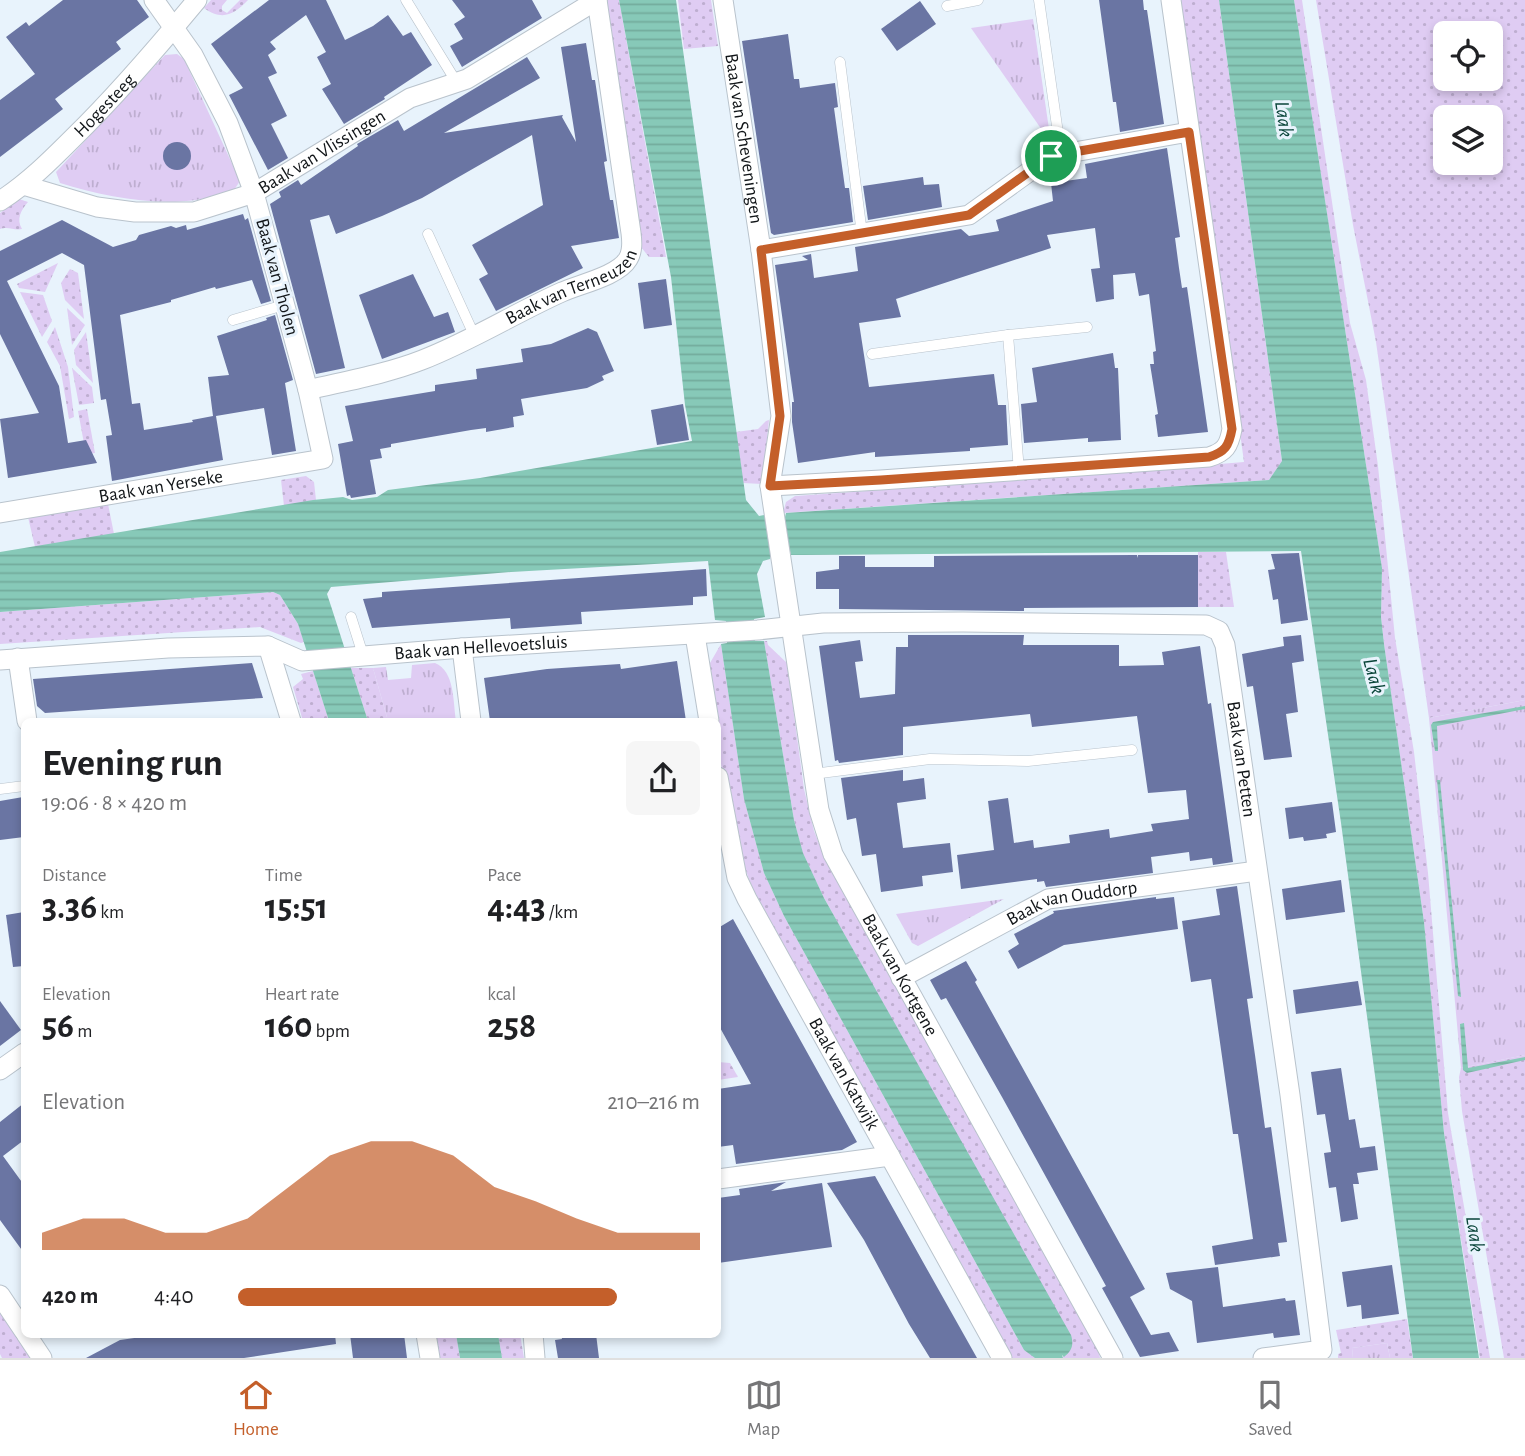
<!DOCTYPE html>
<meta charset="utf-8">
<style>
body{margin:0;font-family:"Alegreya Sans",sans-serif;background:#f6f6f6;color:#202124;height:100vh;display:flex;flex-direction:column;font-size:26px;white-space:nowrap}
*{box-sizing:border-box;margin:0}
p{font-size:23px;color:#757577}
.icon{flex:none;width:38px;height:38px;fill:none;stroke:currentColor;stroke-width:2;stroke-linecap:round;stroke-linejoin:round}
.map{position:relative;flex:1;overflow:hidden}
.drawer{position:absolute;left:21px;top:718px;width:700px;height:620px;display:flex;flex-direction:column;background:#fff;border-radius:10px;box-shadow:0 4px 10px #0003}
.drawer>*{flex:none}
.controls{position:absolute;left:1433px;top:21px;display:grid;gap:14px}
.controls a{display:grid;place-items:center;width:70px;height:70px;border-radius:10px;background:#fff;box-shadow:0 4px 10px #0003;font-size:35px}
.pin{position:absolute;display:grid;place-items:center;width:60px;height:60px;color:#fff;margin:-30px;border:4px solid #fff;border-radius:50%;box-shadow:0 2px 7px #0007}
.round{display:grid;place-items:center;flex:none;width:74px;height:74px;border-radius:10px;background:#f6f6f6}
.headline{display:flex;align-items:center;justify-content:space-between;height:119px;padding:0 21px}
h1{font-size:38px;font-weight:700;line-height:52px}
.figures{display:grid;grid-template-columns:repeat(3,1fr);gap:10px;height:119px;padding:7px 21px}
.figures div{display:grid;align-content:center}
.figures b{font-size:35px;font-weight:700}
.figures small{font-size:19px;font-weight:400}
.figures p{font-size:19px}
.chart{height:196px;padding:14px 21px}
.chart p{display:flex;justify-content:space-between}
.chart svg{width:100%;height:126px;margin-top:7px;fill:#c45f2a;opacity:.7}
ul{padding:0 21px;list-style:none;font-size:23px}
li{display:grid;grid-template-columns:112px 84px 1fr;align-items:center;height:52px}
li i{height:18px;border-radius:9px;background:#c45f2a}
.tab-bar{display:flex;justify-content:space-around;align-items:center;height:98px;border-top:2px solid #e0e0e0;background:#fff;font-size:19px;color:#757577}
.tab-bar a{display:grid;justify-items:center;gap:4px}
.tab-bar .active{color:#c45f2a}
.map>svg:first-child{display:block}
.grass{fill:url(#grass-dots);fill-rule:evenodd}
.park{fill:url(#park-tufts)}
.water{fill:url(#water-rules)}
.building{fill:#6a75a3}
.lines{fill:none;stroke-linecap:round;stroke-linejoin:round}
.service-casing{stroke:#b9c3cc;stroke-width:11}
.minor-casing{stroke:#b9c3cc;stroke-width:21}
.service{stroke:#fff;stroke-width:10}
.minor{stroke:#fff;stroke-width:19}
.route-casing{stroke:#fff;stroke-width:14}
.route{stroke:#c45f2a;stroke-width:9}
.labels{text-anchor:middle;dominant-baseline:central;stroke-width:6;stroke-linejoin:round;paint-order:stroke}
.street-label{font-size:19px;fill:#111518;stroke:#e8f3fc}
.water-label{font-size:21px;font-style:italic;fill:#084438;stroke:#e8f3fc}
</style>
<div class="map">
<svg width="1525" height="1358" viewBox="0 0 1525 1358">
<defs>
<pattern id="grass-dots" width="8" height="8" patternUnits="userSpaceOnUse" patternTransform="scale(1.75)"><rect width="8" height="8" fill="#dfccf3"/><path d="M2 2h.1M6 6h.1" fill="none" stroke="#beaed0" stroke-width="1.8" stroke-linecap="round"/></pattern>
<pattern id="park-tufts" width="24" height="20" patternUnits="userSpaceOnUse" patternTransform="scale(1.75)"><rect width="24" height="20" fill="#dfccf3"/><path d="M3 7l-1-3M5 7V3M7 7l1-3M15 17l-1-3M17 17v-4M19 17l1-3" fill="none" stroke="#beaed0"/></pattern>
<pattern id="water-rules" width="6" height="5" patternUnits="userSpaceOnUse" patternTransform="scale(1.75)"><rect width="6" height="5" fill="#87c9b8"/><path d="M0 2.5h6" fill="none" stroke="#74ac9d"/></pattern>
</defs>
<rect width="100%" height="100%" fill="#e8f3fc"/>
<g class="grass">
<path d="M211,0H227L222,6V10L227,13L240,0H248C234,15 222,21 204,8Z"/>
<polygon points="605,0 619,0 666,257 649,257 641,247 618,80"/>
<polygon points="678,0 711,0 718,46 684,49"/>
<polygon points="1181,0 1219,0 1282,462 1269,480 783,513 786,502 795,496 1013,481 1244,462"/>
<polygon points="1294,0 1302,0 1350,323 1366,380 1378,466 1395,638 1414,752 1428,873 1448,1113 1490,1358 1480,1358 1444,1133 1424,922 1384,644 1381,617 1382,568"/>
<path d="M1316,0H1525V700L1429,718L1376,342L1353,225ZM1446,33H1491V79H1446ZM1446,117H1491V163H1446Z"/>
<path d="M19,199L28,202C21,210 16,219 22,229C14,231 9,226 0,229V213Z"/>
<polygon points="58,263 45,292 19,288 17,284"/>
<polygon points="70,269 78,273 84,319 65,300 61,283"/>
<polygon points="20,292 43,295 52,321 42,337"/>
<polygon points="67,308 85,325 72,345"/>
<polygon points="55,327 68,367 74,417 69,419 60,366 47,342"/>
<polygon points="86,332 93,383 76,365 74,350"/>
<polygon points="72,368 92,387 94,403 79,405"/>
<polygon points="87,409 95,453 86,454 78,411"/>
<polygon points="769,420 762,484 743,483 736,432 758,429 766,421"/>
<polygon points="306,476 314,482 316,500 284,506 281,480"/>
<polygon points="108,504 114,534 35,547 28,517"/>
<polygon points="1198,552 1226,552 1234,607 1198,607"/>
<polygon points="273,592 280,595 298,624 304,642 301,643 260,627 0,644 0,612"/>
<polygon points="764,641 767,641 768,645 787,663 804,789 814,831 826,861 1099,1353 1100,1358 1063,1358 1063,1321 1060,1319 824,898 803,854 794,820"/>
<path d="M721,644L744,799L764,873L784,916L1024,1350L1037,1358H1010L753,889C734,843 718,771 718,721H715L710,663Z"/>
<polygon points="351,668 373,668 388,721 368,721"/>
<polygon points="313,671 329,721 303,721 293,687 303,679 301,674"/>
<polygon points="1525,1055 1525,1358 1504,1358 1462,1111 1459,1077 1461,1068"/>
<polygon points="718,1062 730,1063 738,1077 718,1080"/>
<polygon points="0,1307 33,1358 2,1358 0,1354"/>
<polygon points="1407,1319 1413,1358 1390,1358 1387,1343 1352,1348 1353,1358 1338,1358 1338,1354 1341,1353 1336,1330"/>
<polygon points="435,1334 456,1334 460,1358 438,1358"/>
<polygon points="498,1334 520,1334 524,1358 502,1358"/>
</g>
<g class="park">
<polygon points="1033,19 1051,143 971,28"/>
<path d="M177,54L184,59L240,181L234,190C222,193 209,198 196,200C153,206 101,196 60,183L56,172L165,55Z"/>
<path d="M435,663C455,671 453,702 456,721H388L373,668L386,667L388,680L411,678L412,665Z"/>
<polygon points="1525,700 1525,1055 1461,1068 1429,718"/>
<polygon points="1004,899 918,946 912,943 896,914"/>
<polygon points="1387,1343 1390,1358 1353,1358 1352,1348"/>
</g>
<g class="water">
<path d="M619,0H676L746,500L759,516L764,515L766,520L785,517L786,513L1269,480L1282,461L1219,0H1294L1382,568L1381,617L1384,644L1424,922L1444,1133L1479,1358H1413L1341,823L1301,551L804,555H791L790,551L770,554V559L763,561L757,574L765,617L754,619L755,641H764L794,820L803,853L824,898L1071,1335C1074,1345 1072,1351 1064,1357L1062,1355L1063,1358H1035L1024,1350L784,916L764,873L744,799L721,644L727,643L726,621L715,620L708,561L511,572L331,587L327,594L331,606L368,721H329L298,624L280,595L273,592L0,612V552L313,500L343,497L352,500L377,497L388,490L480,478L692,441L685,405L671,277Z"/>
<polygon points="1525,706 1525,709 1437,726 1438,751 1435,751 1431,725 1433,722"/>
<polygon points="1437,780 1440,780 1461,997 1458,996"/>
<polygon points="1464,1023 1468,1068 1525,1057 1525,1060 1467,1073 1463,1070 1460,1024"/>
<polygon points="456,1334 498,1334 502,1358 460,1358"/>
</g>
<g class="building">
<polygon points="63,0 137,0 149,17 116,42 121,49 55,99 63,109 0,157 0,100 35,74 6,37 26,22 29,26"/>
<polygon points="269,0 326,0 345,40 373,26 388,15 403,36 411,32 432,65 384,97 385,99 344,124 322,89 331,84 317,57 326,52 306,15 270,42 276,49 268,55 277,73 268,77 287,116 271,124 288,158 268,170 229,95 243,88 211,44"/>
<polygon points="452,0 532,0 542,18 462,67 450,46 463,39 454,24 465,17"/>
<polygon points="1099,0 1143,0 1144,10 1147,10 1164,124 1120,132 1116,102 1113,102"/>
<polygon points="920,1 936,24 897,51 881,29"/>
<polygon points="788,34 794,79 799,79 800,88 835,83 838,107 834,108 845,188 849,188 853,222 774,235 771,233 742,41"/>
<polygon points="586,43 592,80 595,80 607,161 604,162 610,200 613,200 619,238 571,246 583,268 496,311 479,279 488,274 472,245 543,205 532,135 422,198 382,216 336,234 329,215 310,220 345,368 316,374 270,204 281,197 279,192 298,180 301,185 358,146 357,144 398,120 404,131 527,57 540,78 444,133 563,115 562,117 576,142 561,47"/>
<circle cx="177" cy="156" r="14"/>
<polygon points="1167,148 1180,237 1175,238 1179,268 1182,288 1187,287 1208,432 1158,437 1155,415 1158,414 1150,364 1154,364 1153,352 1156,351 1149,294 1139,296 1135,273 1113,275 1114,299 1096,302 1091,269 1100,268 1095,228 1047,235 1051,248 896,299 901,317 859,323 869,387 994,374 998,405 1006,405 1008,445 970,448 970,451 875,457 875,452 798,463 792,422 792,402 794,402 775,265 808,260 802,256 811,254 814,278 858,271 855,247 961,229 969,236 999,231 996,220 1053,201 1051,183 1087,178 1085,164"/>
<polygon points="923,177 924,185 939,184 942,207 868,220 863,186"/>
<polygon points="243,214 245,220 248,218 271,301 261,304 252,280 216,289 215,287 171,300 171,302 120,315 132,404 140,403 144,430 193,422 192,420 213,416 208,377 229,375 217,336 267,320 266,318 275,315 293,380 285,383 296,451 272,455 264,408 216,416 223,460 112,481 106,436 112,435 106,399 101,400 84,265 62,253 7,281 59,386 68,443 86,440 97,463 8,478 0,419 39,413 0,334 0,251 62,220 113,247 136,240 139,235 171,226 176,228 186,225 187,230"/>
<polygon points="413,274 434,317 448,312 455,332 382,359 359,295"/>
<polygon points="666,279 672,325 644,329 638,283"/>
<polygon points="588,328 597,332 614,371 602,376 604,380 587,388 521,399 524,415 513,417 514,427 486,432 486,428 471,430 391,444 391,447 380,449 382,458 370,460 376,494 351,498 350,495 347,496 338,444 353,441 345,406 435,391 435,385 477,379 476,369 523,362 521,349 551,344"/>
<polygon points="1113,353 1115,368 1118,368 1121,440 1088,442 1088,438 1024,443 1021,404 1037,402 1032,368"/>
<polygon points="683,404 689,440 657,445 651,410"/>
<polygon points="1299,553 1308,620 1281,624 1278,599 1273,600 1268,570 1275,569 1271,554"/>
<polygon points="1137,555 1138,558 1138,555 1198,555 1198,607 1024,608 1024,611 839,609 839,589 816,589 816,572 839,569 839,556 865,556 865,567 934,567 934,556"/>
<polygon points="706,569 707,596 693,597 693,605 581,612 582,624 511,629 510,618 372,628 363,599 382,597 382,592"/>
<polygon points="908,635 1024,635 1023,645 1119,645 1119,666 1164,665 1162,652 1200,646 1208,704 1211,703 1233,862 1213,865 1212,858 1190,861 1189,852 1151,857 1153,873 1046,887 1044,881 1037,882 1037,879 961,889 957,855 994,850 988,801 1008,798 1014,843 1033,840 1034,848 1070,843 1069,835 1109,829 1110,838 1153,831 1151,824 1189,819 1186,790 1148,793 1137,716 1032,727 1030,714 903,727 903,755 839,763 838,760 835,761 819,646 860,640 863,661 855,662 860,698 895,694 896,647 908,647"/>
<polygon points="1301,635 1304,661 1292,663 1298,712 1286,714 1292,757 1264,760 1253,686 1247,687 1242,654 1284,646 1283,637"/>
<polygon points="677,661 686,721 490,721 484,678 547,669 620,664 621,669"/>
<polygon points="252,663 263,698 45,713 37,706 33,679"/>
<polygon points="903,770 903,781 924,778 926,799 897,803 903,848 950,843 953,872 922,876 923,886 881,892 876,854 862,856 856,818 847,820 841,778"/>
<polygon points="23,797 24,837 0,840 0,801"/>
<polygon points="1332,802 1336,832 1326,834 1327,838 1304,841 1303,837 1289,839 1285,808"/>
<polygon points="1341,880 1345,912 1286,920 1282,889"/>
<polygon points="1237,886 1253,998 1247,999 1255,1055 1265,1128 1271,1127 1287,1242 1278,1243 1280,1256 1215,1265 1212,1246 1253,1239 1238,1134 1233,1134 1211,979 1191,982 1182,921 1220,915 1216,889"/>
<polygon points="1156,897 1156,899 1174,897 1178,929 1064,945 1018,969 1008,951 1019,944 1014,934 1054,913 1053,911"/>
<polygon points="24,912 24,966 13,967 6,915"/>
<polygon points="733,919 857,1142 842,1150 736,1164 733,1145 718,1147 718,1089 751,1084 718,1024 718,928"/>
<polygon points="966,961 977,980 975,982 1145,1289 1130,1297 1151,1335 1169,1332 1179,1351 1140,1357 1102,1288 1106,1286 1002,1097 946,998 941,1000 930,980"/>
<polygon points="1358,981 1362,1005 1296,1014 1293,990"/>
<polygon points="0,1001 21,1030 0,1046"/>
<polygon points="1341,1068 1349,1120 1355,1119 1360,1148 1375,1146 1378,1170 1357,1173 1359,1184 1353,1184 1358,1219 1341,1222 1336,1187 1329,1188 1324,1153 1331,1152 1325,1114 1317,1115 1311,1072"/>
<polygon points="24,1103 24,1140 3,1156 24,1185 24,1253 0,1220 0,1122"/>
<polygon points="875,1176 923,1262 977,1358 930,1358 909,1324 864,1240 827,1183"/>
<polygon points="786,1182 771,1191 822,1183 832,1247 718,1263 718,1198 740,1195 739,1189"/>
<polygon points="1392,1265 1399,1314 1362,1319 1361,1305 1347,1307 1342,1272"/>
<polygon points="1218,1267 1223,1307 1285,1298 1286,1301 1295,1300 1300,1335 1274,1338 1273,1333 1197,1343 1192,1301 1170,1289 1166,1273"/>
<polygon points="163,1334 335,1334 336,1344 244,1358 86,1358 120,1340"/>
<polygon points="350,1334 404,1334 407,1358 353,1358"/>
<polygon points="561,1334 596,1334 599,1358 558,1358 555,1340 562,1339"/>
</g>
<g class="lines">
<defs>
<g id="service">
<polyline points="406,0 457,83"/>
<polyline points="1039,0 1061,154"/>
<polyline points="947,6 978,0"/>
<polyline points="840,62 862,234"/>
<polyline points="428,234 475,337"/>
<polyline points="233,320 284,305"/>
<polyline points="1008,335 1019,471"/>
<polyline points="872,354 1008,335 1087,327"/>
<polyline points="351,617 363,655"/>
<polyline points="813,774 930,759 1028,761 1132,750"/>
<polyline points="0,789 24,786"/>
</g>
<g id="minor">
<path id="s1" d="M723,0L761,250L781,416L770,486L819,810L833,854L1113,1358"/>
<path id="s2" d="M23,185L97,207L135,212H194L254,193L410,98L467,79L597,0"/>
<path id="s3" d="M0,201C28,183 51,160 74,137C118,94 158,47 197,0"/>
<polyline points="761,250 969,215 1051,156 1189,132"/>
<path id="s4" d="M308,390C346,381 386,374 422,360C471,341 515,313 562,292C580,284 618,276 628,259C633,251 632,241 631,233L597,0"/>
<path d="M770,486L881,480L1209,457C1225,452 1229,446 1232,429L1171,0"/>
<path id="s5" d="M0,513L323,459L308,390L254,193L228,123L193,55L154,0"/>
<polyline points="695,635 709,721"/>
<polyline points="268,646 291,721"/>
<polyline points="462,648 471,721"/>
<polyline points="18,658 27,721"/>
<path id="s6" d="M0,660L168,648L268,646L302,661L462,648L758,630L823,623L963,622L1206,625L1219,631L1225,645L1290,1095L1322,1350L1263,1358"/>
<path id="s7" d="M718,777L737,878L747,899L1002,1358"/>
<path id="s8" d="M901,978L1048,899L1257,871"/>
<polyline points="0,1070 24,1053"/>
<polyline points="718,1179 890,1156"/>
<polyline points="0,1295 24,1331"/>
<polyline points="26,1334 42,1358"/>
<polyline points="426,1334 430,1358"/>
<polyline points="533,1334 535,1358"/>
</g>
</defs>
<use href="#service" class="service-casing"/>
<use href="#minor" class="minor-casing"/>
<use href="#service" class="service"/>
<use href="#minor" class="minor"/>
</g>
<g class="lines">
<defs>
<path id="route" d="M1189,132L1232,429C1229,446 1225,452 1209,457L881,480L770,486L780,416L761,250L969,215L1051,156Z"/>
</defs>
<use href="#route" class="route-casing"/>
<use href="#route" class="route"/>
</g>
<g class="labels">
<g class="street-label">
<text stroke="none"><textPath href="#s3" startOffset="142">Hogesteeg</textPath></text>
<text stroke="none"><textPath href="#s1" startOffset="140">Baak van Scheveningen</textPath></text>
<text stroke="none"><textPath href="#s2" startOffset="317">Baak van Vlissingen</textPath></text>
<text transform="translate(277 277) rotate(75)">Baak van Tholen</text>
<text stroke="none"><textPath href="#s4" startOffset="285">Baak van Terneuzen</textPath></text>
<text stroke="none"><textPath href="#s5" startOffset="163">Baak van Yerseke</textPath></text>
<text stroke="none"><textPath href="#s6" startOffset="485">Baak van Hellevoetsluis</textPath></text>
<text stroke="none"><textPath href="#s6" startOffset="1356">Baak van Petten</textPath></text>
<text stroke="none"><textPath href="#s8" startOffset="189">Baak van Ouddorp</textPath></text>
<text stroke="none"><textPath href="#s1" startOffset="1003">Baak van Kortgene</textPath></text>
<text stroke="none"><textPath href="#s7" startOffset="326">Baak van Katwijk</textPath></text>
</g>
<g class="water-label">
<text transform="translate(1284 119) rotate(82)">Laak</text>
<text transform="translate(1374 676) rotate(75)">Laak</text>
<text transform="translate(1475 1234) rotate(82)">Laak</text>
</g>
</g>
</svg>
<div class="controls">
<a><svg class="icon" aria-label="locate" viewBox="0 0 24 24"><circle cx="12" cy="12" r="6"/><path d="M12 2v4M12 18v4M2 12h4M18 12h4"/></svg></a>
<a><svg class="icon" aria-label="layers" viewBox="0 0 24 24"><path d="M12 4l9 5-9 5-9-5zM3 14l9 5 9-5"/></svg></a>
</div>
<div class="pin" style="left:1051px;top:156px;background:#1e9e55"><svg class="icon" aria-label="arrive" viewBox="0 0 24 24"><path d="M6 21V4h12l-3 4 3 4H6"/></svg></div>
<section class="drawer">
<div class="headline"><div><h1>Evening run</h1><p>19:06 · 8 × 420 m</p></div><a class="round"><svg class="icon" aria-label="share" viewBox="0 0 24 24"><path d="M12 15V3M7 8l5-5 5 5M5 13v7h14v-7"/></svg></a></div>
<div class="figures">
<div><p>Distance</p><b>3.36<small> km</small></b></div>
<div><p>Time</p><b>15:51</b></div>
<div><p>Pace</p><b>4:43<small> /km</small></b></div>
</div>
<div class="figures">
<div><p>Elevation</p><b>56<small> m</small></b></div>
<div><p>Heart rate</p><b>160<small> bpm</small></b></div>
<div><p>kcal</p><b>258</b></div>
</div>
<div class="chart"><p><span>Elevation</span>210–216 m</p>
<svg viewBox="0 0 160 44" preserveAspectRatio="none"><path d="M0 44V38L10 33L20 33L30 38L40 38L50 33L60 22L70 11L80 6L90 6L100 11L110 22L120 27L130 33L140 38L150 38L160 38V44z"/></svg>
</div>
<ul>
<li><b>420 m</b>4:40<i style="width:82%"></i></li>
</ul>
</section>
</div>
<nav class="tab-bar">
<a class="active"><svg class="icon" aria-label="home" viewBox="0 0 24 24"><path d="M3 11l9-7 9 7M6 9v11h12V9"/></svg>Home</a>
<a><svg class="icon" aria-label="map" viewBox="0 0 24 24"><path d="M3 6l6-2 6 2 6-2v14l-6 2-6-2-6 2zM9 4v14M15 6v14"/></svg>Map</a>
<a><svg class="icon" aria-label="saved" viewBox="0 0 24 24"><path d="M7 4h10v16l-5-4-5 4z"/></svg>Saved</a>
</nav>
